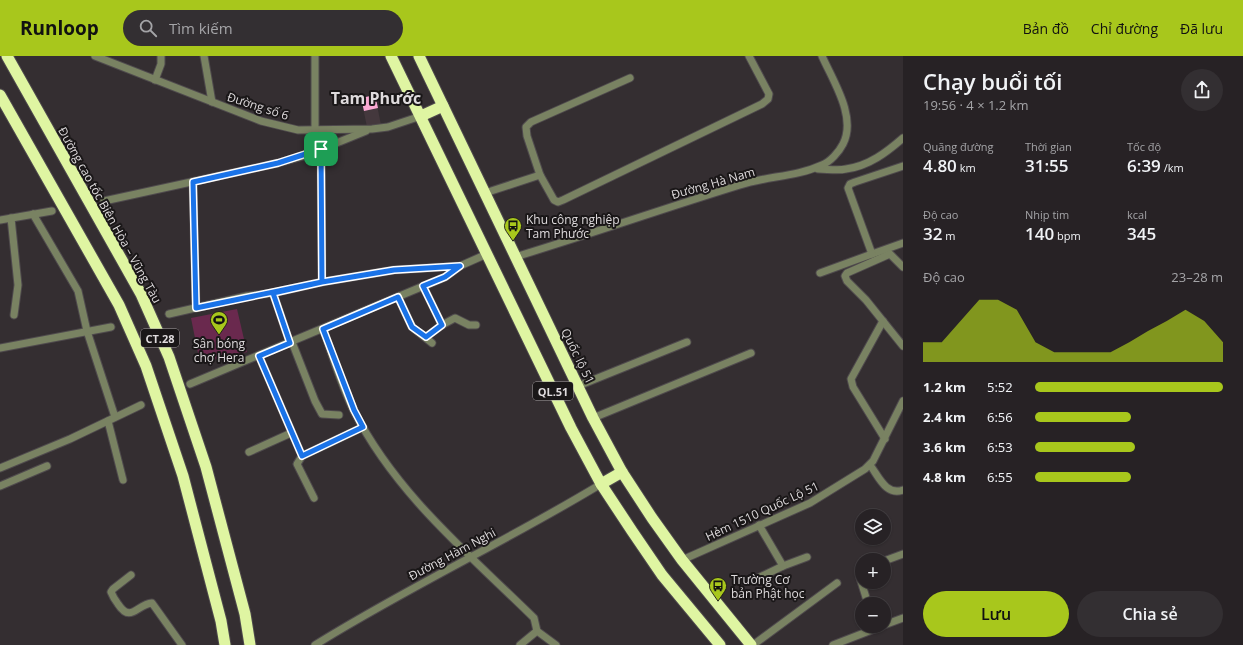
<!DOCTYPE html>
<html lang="vi">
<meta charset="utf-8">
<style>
body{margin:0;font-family:"Open Sans",sans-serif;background:#332f32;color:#f1f3f6;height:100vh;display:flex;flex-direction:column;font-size:15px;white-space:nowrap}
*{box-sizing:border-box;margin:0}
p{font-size:13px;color:#a4a4a7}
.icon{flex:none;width:22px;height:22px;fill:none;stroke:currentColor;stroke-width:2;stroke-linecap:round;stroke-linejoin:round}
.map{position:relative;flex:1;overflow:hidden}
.side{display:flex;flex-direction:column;background:#272225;width:340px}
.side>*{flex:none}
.controls{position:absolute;left:855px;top:453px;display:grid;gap:8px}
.controls a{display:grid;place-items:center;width:36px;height:36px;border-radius:50%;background:#272225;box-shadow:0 1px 3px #0004,0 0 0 1px #433f42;font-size:20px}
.pin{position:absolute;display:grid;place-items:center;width:34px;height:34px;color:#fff;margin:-17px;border-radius:8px;box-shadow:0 2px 6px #0006}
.round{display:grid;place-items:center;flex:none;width:42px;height:42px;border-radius:21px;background:#332f32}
.headline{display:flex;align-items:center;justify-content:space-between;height:68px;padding:0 20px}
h1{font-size:22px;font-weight:600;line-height:30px}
.figures{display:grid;grid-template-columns:repeat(3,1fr);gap:6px;height:68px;padding:4px 20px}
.figures div{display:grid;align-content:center}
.figures b{font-size:17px;font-weight:600}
.figures small{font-size:11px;font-weight:400}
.figures p{font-size:11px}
.chart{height:112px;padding:8px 20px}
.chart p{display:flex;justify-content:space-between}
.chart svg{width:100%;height:72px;margin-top:4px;fill:#a8c71c;opacity:.7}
.button{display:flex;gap:8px;margin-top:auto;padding:8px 20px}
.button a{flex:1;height:46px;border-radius:24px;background:#a8c71c;color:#111;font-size:16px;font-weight:600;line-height:46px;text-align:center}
.button a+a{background:#332f32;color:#f1f3f6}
ul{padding:0 20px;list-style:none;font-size:13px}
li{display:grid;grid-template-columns:64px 48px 1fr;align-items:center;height:30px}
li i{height:10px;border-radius:5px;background:#a8c71c}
header{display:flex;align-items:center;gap:24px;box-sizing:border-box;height:56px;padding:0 20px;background:#a8c71c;color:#111}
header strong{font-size:19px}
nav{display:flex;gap:22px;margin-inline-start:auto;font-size:14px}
.search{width:280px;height:36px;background:#332f32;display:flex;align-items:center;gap:10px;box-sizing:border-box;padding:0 14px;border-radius:22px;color:#a4a4a7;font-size:15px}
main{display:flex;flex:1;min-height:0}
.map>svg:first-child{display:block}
.built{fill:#44383d}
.green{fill:#6a294e}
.building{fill:#faa9d3}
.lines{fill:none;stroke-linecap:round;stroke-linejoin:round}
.minor-casing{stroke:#4f4a4d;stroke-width:9}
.highway-casing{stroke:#4f4a4d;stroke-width:13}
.minor{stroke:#798262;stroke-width:7}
.highway{stroke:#dff5a2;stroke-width:11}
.route-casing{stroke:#fff;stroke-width:8}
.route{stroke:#1a73e8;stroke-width:5}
.labels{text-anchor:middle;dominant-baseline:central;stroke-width:4;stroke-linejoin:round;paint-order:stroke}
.shield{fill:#1a1718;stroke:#a4a0a2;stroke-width:1}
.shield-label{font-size:11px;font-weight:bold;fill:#dfdbdd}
.street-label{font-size:12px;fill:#dfdbdd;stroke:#1a1718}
.poi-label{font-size:12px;fill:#dfdbdd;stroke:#1a1718;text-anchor:start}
.district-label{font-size:16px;font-weight:bold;fill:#dfdbdd;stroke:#1a1718}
</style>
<header>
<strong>Runloop</strong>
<div class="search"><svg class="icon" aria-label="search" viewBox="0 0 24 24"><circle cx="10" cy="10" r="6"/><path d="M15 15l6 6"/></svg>Tìm kiếm</div>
<nav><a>Bản đồ</a><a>Chỉ đường</a><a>Đã lưu</a></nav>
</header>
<main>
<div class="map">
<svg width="903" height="589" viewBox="0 0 903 589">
<rect width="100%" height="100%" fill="#342e31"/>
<polygon class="built" points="375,39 381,69 367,71 361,42"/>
<polygon class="green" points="237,253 247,296 200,307 191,262"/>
<polygon class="building" points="375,39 378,52 364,55 361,42"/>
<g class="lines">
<defs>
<g id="minor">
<polyline points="95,0 261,65 298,74 372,73 388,71 421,60"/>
<polyline points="204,0 212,46"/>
<polyline points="155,24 161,8 161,0"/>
<polyline points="315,74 315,0"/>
<polyline points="321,93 322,226"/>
<polyline points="903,110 855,126 850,128 848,132 872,198 903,187"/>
<path d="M818,113C827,113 838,115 846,113C869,110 887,96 903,82"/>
<polyline points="540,119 527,80 526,71 531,66 630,22"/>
<polyline points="193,126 196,252"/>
<polyline points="485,137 540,119 554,144 558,146 563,144 762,48 768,43 769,38 749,0"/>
<polyline points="104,145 278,107 307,99 366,75"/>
<polyline points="33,158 78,235 87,275 115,361"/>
<polyline points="11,162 18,229 14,259"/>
<polyline points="0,164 52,155"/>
<path d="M515,201C591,178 665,152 740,129C767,120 796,121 822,109C830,106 839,96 843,88C857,61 833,25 822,0"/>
<polyline points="903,211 890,198 847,217 845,220 847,225 866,244 903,290"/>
<polyline points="820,217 872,198"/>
<polyline points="423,230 442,269 426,281"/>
<polyline points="273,237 290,287"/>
<polyline points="398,241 412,271 432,287"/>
<polyline points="169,258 247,240 273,237 322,226 394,214 460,210 487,198"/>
<polyline points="883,265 851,323 853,331 885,383"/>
<polyline points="442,269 455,262 469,269 476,269"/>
<path d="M323,273C333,300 341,329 354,355C396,438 469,498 534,562L537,575"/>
<polyline points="292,286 315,345 322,358 339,359"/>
<polyline points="0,292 111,271"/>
<polyline points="259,300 302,400"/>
<polyline points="190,328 445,221 460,210"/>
<polyline points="578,330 687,286"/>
<polyline points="593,362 751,297"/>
<polyline points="108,365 123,424"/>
<polyline points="249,396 291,377"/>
<path d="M870,409C879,421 886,440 903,434"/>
<polyline points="0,412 70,383 141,349"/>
<polyline points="0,430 47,410"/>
<polyline points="314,442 297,408 302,400 363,371"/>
<polyline points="759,469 783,510 807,501"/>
<polyline points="682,504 810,447 865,413 873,405 903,345"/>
<polyline points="884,505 903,498"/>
<polyline points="862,517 860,522 868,548"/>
<path d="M131,519L113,533L111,536C113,541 115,544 118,548C131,568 137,548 152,547L182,589"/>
<polyline points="760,521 783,510"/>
<polyline points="884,569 903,562"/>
<path d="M315,589C408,531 507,485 601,428"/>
<polyline points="520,589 537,575 556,589"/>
<polyline points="753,589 837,527"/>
<polyline points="833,589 882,570"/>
</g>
<g id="highway">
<polyline points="7,0 141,238 169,301 206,411 245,558 250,589"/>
<polyline points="391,0 571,372 601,428 632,475 662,519 720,589"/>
<polyline points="419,0 593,362 622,416 652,462 682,504 751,589"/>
<polyline points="0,39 119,249 146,310 183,420 221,565 225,589"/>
<polyline points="421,60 443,50"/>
<polyline points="601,428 622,416"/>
</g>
</defs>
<use href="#minor" class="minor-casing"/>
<use href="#highway" class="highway-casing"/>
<use href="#minor" class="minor"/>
<use href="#highway" class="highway"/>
</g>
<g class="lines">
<defs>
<polyline id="route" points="321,93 322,226 273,237 290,287 259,300 302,400 363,371 354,354 323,273 398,241 412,271 426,281 442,269 423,230 445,221 460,210 394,214 322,226 196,252 193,126 278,107 321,93"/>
</defs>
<use href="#route" class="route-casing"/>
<use href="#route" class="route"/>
</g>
<defs>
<symbol id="bus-pin" viewBox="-11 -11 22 30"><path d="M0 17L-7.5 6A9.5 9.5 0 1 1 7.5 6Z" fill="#a8c71c" stroke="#1a1718"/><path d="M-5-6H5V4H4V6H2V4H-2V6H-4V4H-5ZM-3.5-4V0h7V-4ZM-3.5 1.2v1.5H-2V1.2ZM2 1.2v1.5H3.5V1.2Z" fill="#111"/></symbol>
<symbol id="stadium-pin" viewBox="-11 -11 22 30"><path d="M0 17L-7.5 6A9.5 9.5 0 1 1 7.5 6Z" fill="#a8c71c" stroke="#1a1718"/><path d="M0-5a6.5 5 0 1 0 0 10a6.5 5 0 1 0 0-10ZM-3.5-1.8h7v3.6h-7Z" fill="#111"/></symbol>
</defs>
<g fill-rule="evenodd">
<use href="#bus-pin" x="503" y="160" width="20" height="27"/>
<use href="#stadium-pin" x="209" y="254" width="20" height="27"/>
<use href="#bus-pin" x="708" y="520" width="20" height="27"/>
</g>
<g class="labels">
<g class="shield">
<rect x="141" y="273" width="38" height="18" rx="3"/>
<rect x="533" y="326" width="40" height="18" rx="3"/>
</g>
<g class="shield-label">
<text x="160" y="282">CT.28</text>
<text x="553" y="335">QL.51</text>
</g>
<g class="street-label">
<text transform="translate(258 50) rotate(18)">Đường số 6</text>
<text transform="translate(713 127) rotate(-16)">Đường Hà Nam</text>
<text transform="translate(110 159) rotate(61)">Đường cao tốc Biên Hòa – Vũng Tàu</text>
<text transform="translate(578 300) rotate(64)">Quốc lộ 51</text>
<text transform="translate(762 455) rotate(-25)">Hẻm 1510 Quốc Lộ 51</text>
<text transform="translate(452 498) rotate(-28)">Đường Hàm Nghi</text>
</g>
<g class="poi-label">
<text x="526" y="163">Khu công nghiệp<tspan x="526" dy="14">Tam Phước</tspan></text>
<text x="219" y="287" text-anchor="middle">Sân bóng<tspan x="219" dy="14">chợ Hera</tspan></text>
<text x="731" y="523">Trường Cơ<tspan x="731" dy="14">bản Phật học</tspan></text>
</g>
<g class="district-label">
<text x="376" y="42">Tam Phước</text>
</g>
</g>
</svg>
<div class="controls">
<a><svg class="icon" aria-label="layers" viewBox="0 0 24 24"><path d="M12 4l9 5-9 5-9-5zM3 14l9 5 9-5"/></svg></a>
<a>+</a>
<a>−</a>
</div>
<div class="pin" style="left:321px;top:93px;background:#1e9e55"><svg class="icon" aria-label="arrive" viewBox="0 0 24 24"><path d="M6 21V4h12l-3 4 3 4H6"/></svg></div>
</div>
<section class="side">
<div class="headline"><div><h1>Chạy buổi tối</h1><p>19:56 · 4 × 1.2 km</p></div><a class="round"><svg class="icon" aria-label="share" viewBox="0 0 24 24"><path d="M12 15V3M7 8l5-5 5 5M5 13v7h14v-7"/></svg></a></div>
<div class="figures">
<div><p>Quãng đường</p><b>4.80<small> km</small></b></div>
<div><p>Thời gian</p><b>31:55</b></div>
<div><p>Tốc độ</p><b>6:39<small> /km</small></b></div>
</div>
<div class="figures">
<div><p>Độ cao</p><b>32<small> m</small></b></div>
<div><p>Nhịp tim</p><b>140<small> bpm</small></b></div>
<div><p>kcal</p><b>345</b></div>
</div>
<div class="chart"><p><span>Độ cao</span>23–28 m</p>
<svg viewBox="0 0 160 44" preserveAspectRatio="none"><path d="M0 44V32L10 32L20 19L30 6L40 6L50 12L60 32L70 38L80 38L90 38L100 38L110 32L120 25L130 19L140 12L150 19L160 32V44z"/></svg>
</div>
<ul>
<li><b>1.2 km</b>5:52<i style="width:100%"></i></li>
<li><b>2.4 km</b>6:56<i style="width:51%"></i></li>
<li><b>3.6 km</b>6:53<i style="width:53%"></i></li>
<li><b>4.8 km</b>6:55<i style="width:51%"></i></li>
</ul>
<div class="button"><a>Lưu</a><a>Chia sẻ</a></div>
</section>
</main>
